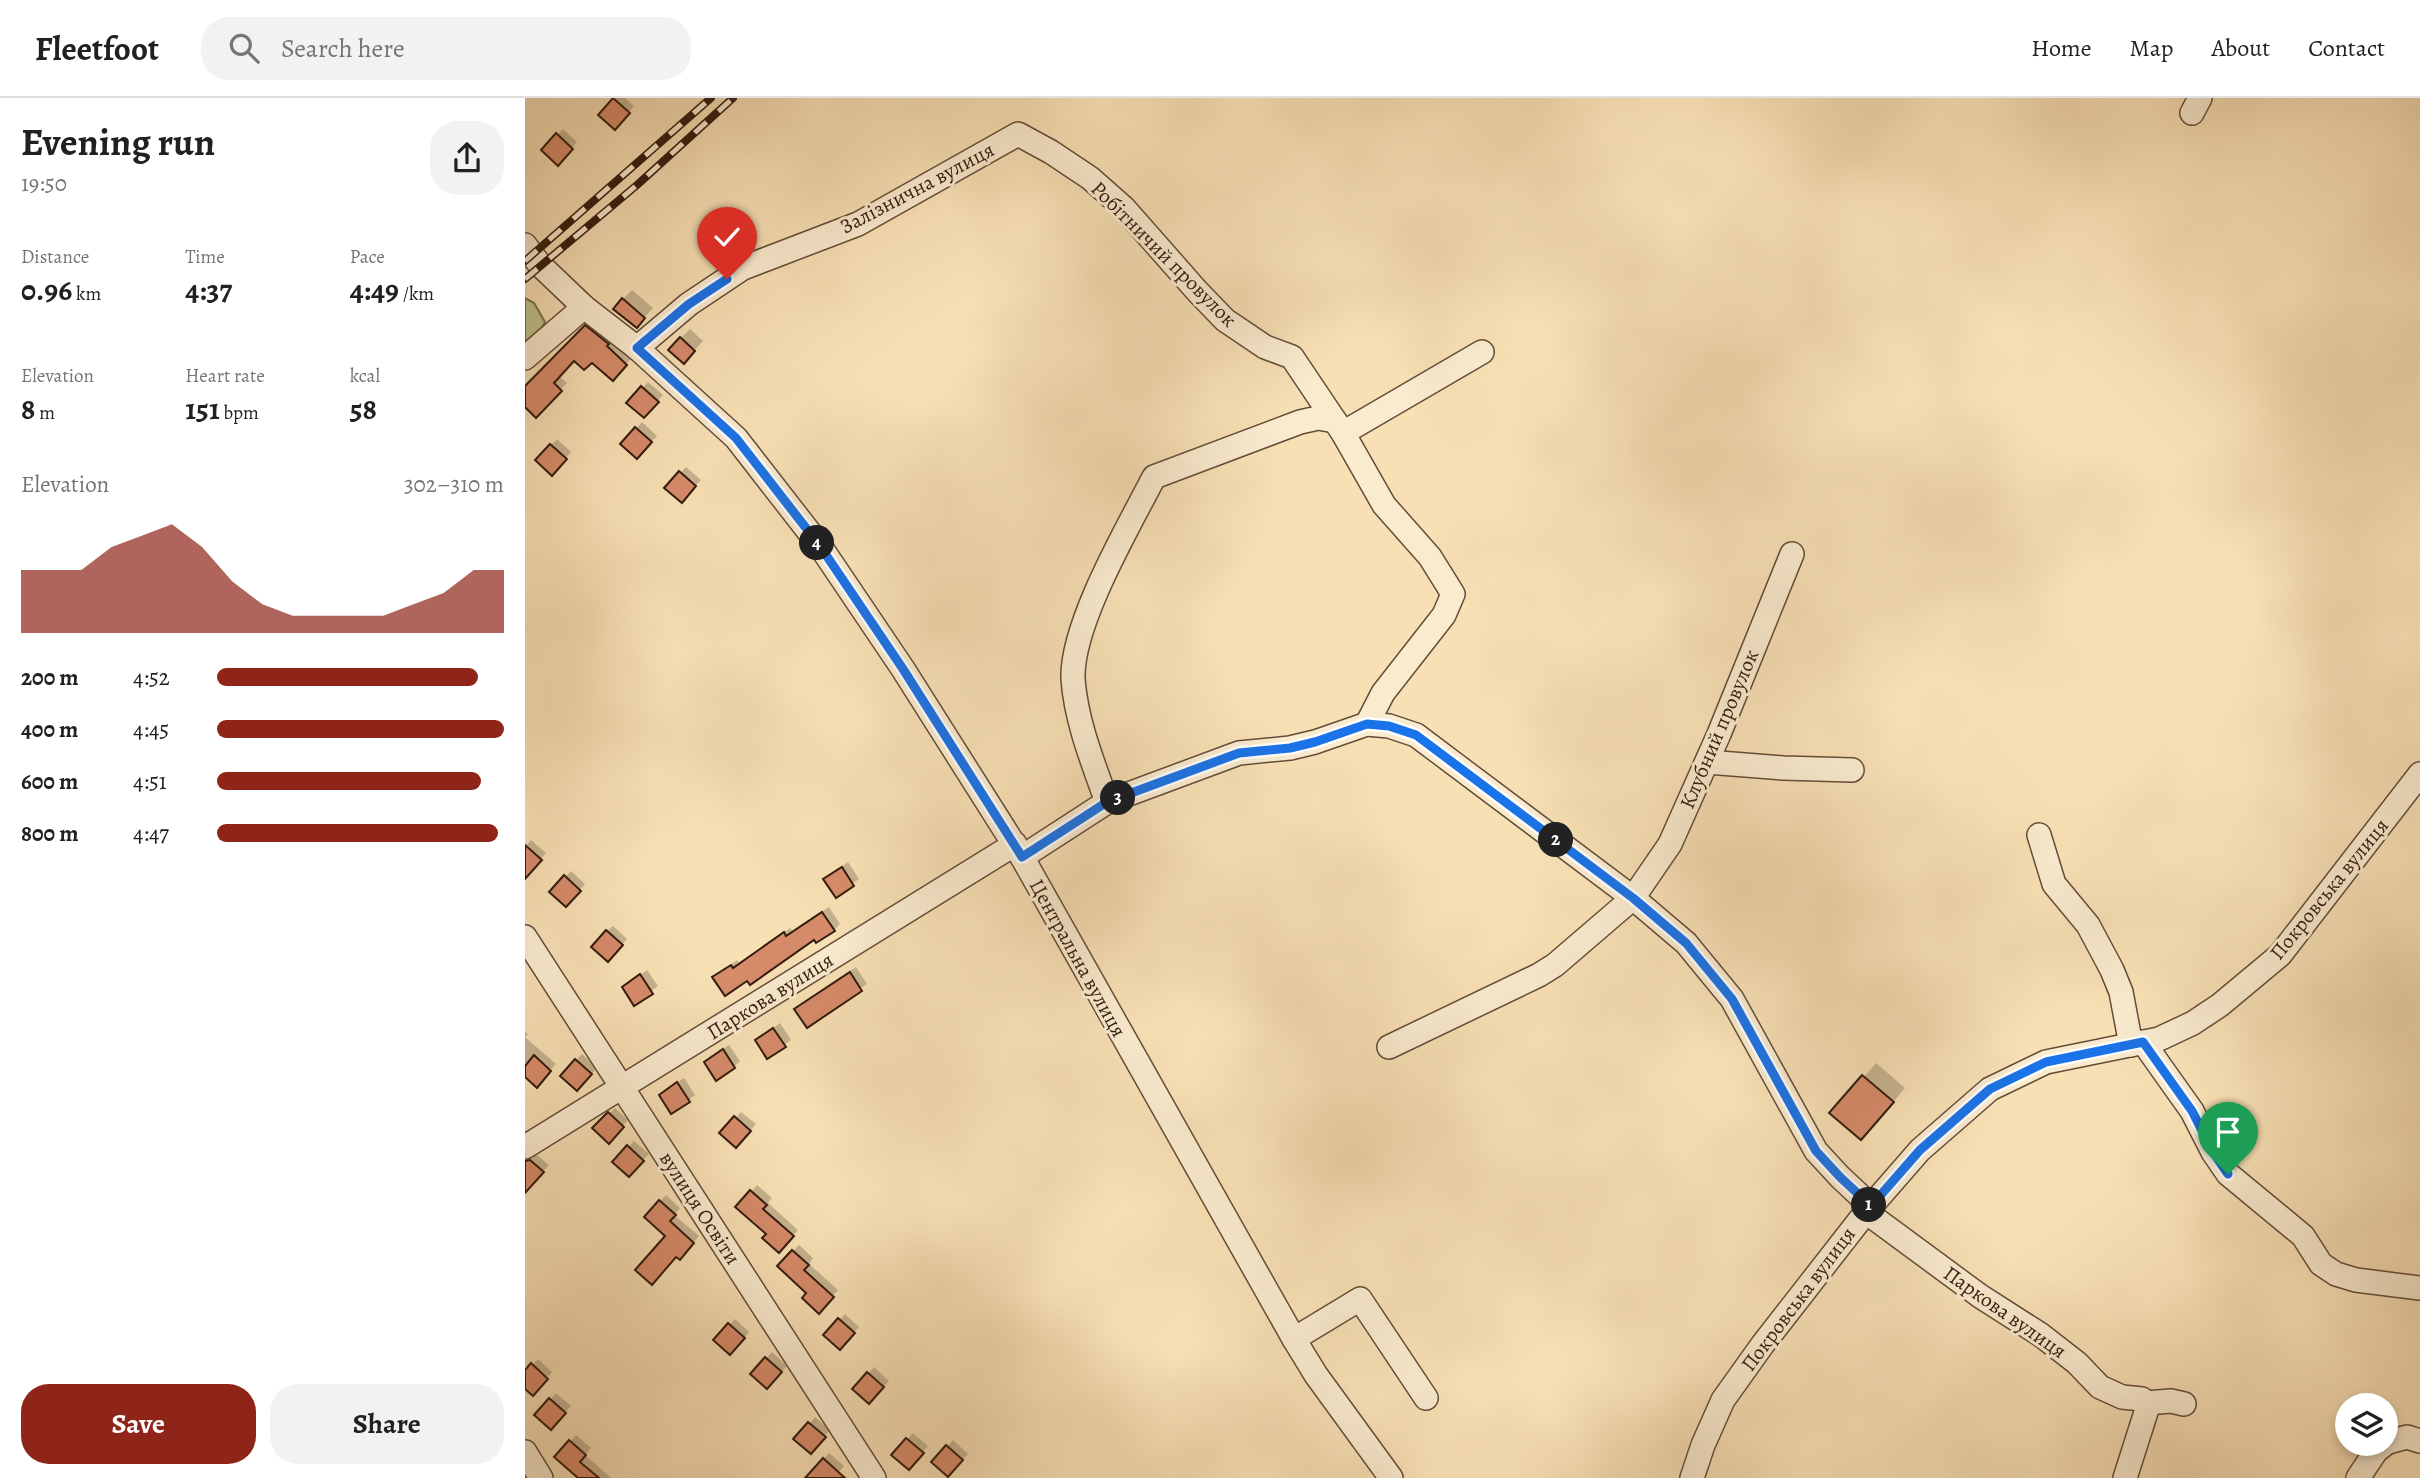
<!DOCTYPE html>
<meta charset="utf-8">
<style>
body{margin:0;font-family:Alegreya,serif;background:#f2f2f2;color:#202124;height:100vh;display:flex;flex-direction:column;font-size:26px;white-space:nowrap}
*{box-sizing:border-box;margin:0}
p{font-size:23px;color:#757577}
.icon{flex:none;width:38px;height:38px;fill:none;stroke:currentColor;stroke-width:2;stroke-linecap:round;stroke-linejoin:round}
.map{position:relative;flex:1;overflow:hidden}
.sheet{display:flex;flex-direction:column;background:#fff;width:525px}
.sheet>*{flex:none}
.tools{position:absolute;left:1810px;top:1295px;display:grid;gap:14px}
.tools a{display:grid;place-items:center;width:63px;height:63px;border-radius:50%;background:#fff;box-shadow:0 4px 10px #0003;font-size:35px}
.pin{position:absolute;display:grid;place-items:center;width:60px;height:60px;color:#fff;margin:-72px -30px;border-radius:50% 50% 50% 0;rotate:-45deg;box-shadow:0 0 7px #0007}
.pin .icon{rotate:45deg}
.km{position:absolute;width:35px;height:35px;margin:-18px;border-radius:50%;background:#222;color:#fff;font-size:19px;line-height:35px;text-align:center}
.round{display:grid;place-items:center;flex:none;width:74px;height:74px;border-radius:28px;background:#f2f2f2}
.headline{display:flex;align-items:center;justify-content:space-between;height:119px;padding:0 21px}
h1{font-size:38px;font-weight:600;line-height:52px}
.stats{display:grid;grid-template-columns:repeat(3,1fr);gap:10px;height:119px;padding:7px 21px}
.stats div{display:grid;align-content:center}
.stats b{font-size:30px;font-weight:600}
.stats small{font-size:19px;font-weight:400}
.stats p{font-size:19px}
.chart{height:196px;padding:14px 21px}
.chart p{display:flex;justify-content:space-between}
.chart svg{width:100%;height:126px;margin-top:7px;fill:#8f2418;opacity:.7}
.button{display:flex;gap:14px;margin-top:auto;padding:14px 21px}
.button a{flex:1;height:80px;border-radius:28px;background:#8f2418;color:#fff;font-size:28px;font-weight:600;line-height:80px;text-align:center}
.button a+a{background:#f2f2f2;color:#202124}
ul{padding:0 21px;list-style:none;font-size:23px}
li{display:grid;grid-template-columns:112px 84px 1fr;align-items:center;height:52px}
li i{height:18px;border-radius:9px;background:#8f2418}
header{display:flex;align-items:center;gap:42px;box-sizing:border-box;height:98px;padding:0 35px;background:#fff;border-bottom:2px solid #e0e0e0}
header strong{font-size:33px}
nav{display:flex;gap:38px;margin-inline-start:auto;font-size:24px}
.search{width:490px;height:63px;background:#f2f2f2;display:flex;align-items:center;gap:18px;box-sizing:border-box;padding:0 24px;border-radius:28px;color:#757577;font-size:26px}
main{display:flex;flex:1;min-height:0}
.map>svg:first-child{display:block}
.green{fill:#bec28c;stroke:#786e4d;stroke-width:2}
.shadow{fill:#0003}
.building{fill:#d78b6a;stroke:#321b0e;stroke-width:2}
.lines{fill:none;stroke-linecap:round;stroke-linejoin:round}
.minor-casing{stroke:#644c38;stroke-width:26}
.minor{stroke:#faebcf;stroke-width:23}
.rail-casing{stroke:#321b0e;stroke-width:8}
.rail{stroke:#faebcf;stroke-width:5;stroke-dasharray:16;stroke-linecap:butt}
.route-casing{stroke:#fff;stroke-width:14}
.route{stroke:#1a73e8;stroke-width:9}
.labels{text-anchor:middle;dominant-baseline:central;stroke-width:6;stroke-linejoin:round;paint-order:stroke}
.street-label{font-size:21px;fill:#321b0e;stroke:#faebcf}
</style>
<header>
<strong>Fleetfoot</strong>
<div class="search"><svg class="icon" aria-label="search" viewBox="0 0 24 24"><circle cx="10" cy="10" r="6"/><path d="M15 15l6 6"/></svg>Search here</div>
<nav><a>Home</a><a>Map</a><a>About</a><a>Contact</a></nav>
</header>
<main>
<section class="sheet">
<div class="headline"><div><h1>Evening run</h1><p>19:50</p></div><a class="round"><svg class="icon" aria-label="share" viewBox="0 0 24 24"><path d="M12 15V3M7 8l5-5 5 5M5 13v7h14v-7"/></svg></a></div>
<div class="stats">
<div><p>Distance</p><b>0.96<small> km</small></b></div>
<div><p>Time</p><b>4:37</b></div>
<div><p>Pace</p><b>4:49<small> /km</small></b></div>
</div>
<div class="stats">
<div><p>Elevation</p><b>8<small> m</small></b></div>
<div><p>Heart rate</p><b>151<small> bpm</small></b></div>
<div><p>kcal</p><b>58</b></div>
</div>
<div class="chart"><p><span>Elevation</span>302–310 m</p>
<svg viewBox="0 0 160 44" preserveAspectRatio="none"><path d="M0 44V22L10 22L20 22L30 14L40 10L50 6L60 14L70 26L80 34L90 38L100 38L110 38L120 38L130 34L140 30L150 22L160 22V44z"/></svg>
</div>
<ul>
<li><b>200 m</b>4:52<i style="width:91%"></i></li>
<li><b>400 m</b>4:45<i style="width:100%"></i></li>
<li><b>600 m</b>4:51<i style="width:92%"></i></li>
<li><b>800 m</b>4:47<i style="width:98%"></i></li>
</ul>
<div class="button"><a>Save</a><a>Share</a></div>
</section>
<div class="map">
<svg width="1895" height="1380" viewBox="0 0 1895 1380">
<rect width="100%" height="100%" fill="#f8e0b5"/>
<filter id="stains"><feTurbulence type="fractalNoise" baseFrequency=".00286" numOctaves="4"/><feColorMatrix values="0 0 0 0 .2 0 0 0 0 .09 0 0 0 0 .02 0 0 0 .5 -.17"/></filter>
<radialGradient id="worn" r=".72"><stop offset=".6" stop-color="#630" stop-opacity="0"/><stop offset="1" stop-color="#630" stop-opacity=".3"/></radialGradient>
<polygon class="green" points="0,200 9,205 20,224 14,235 0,248"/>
<g class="shadow">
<polygon points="90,0 100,0 109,8 96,24 75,17"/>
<polygon points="38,31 52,44 38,59 18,52"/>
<polygon points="107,192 128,210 112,228 98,201"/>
<polygon points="67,222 107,259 94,275 67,262 49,261 33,277 42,285 17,311 3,309 0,312 0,291"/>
<polygon points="165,231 178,243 168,254 156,240"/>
<polygon points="123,284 138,297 119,318 104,305"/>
<polygon points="117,324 132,338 112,359 98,346"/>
<polygon points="32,341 46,354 33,370 12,362"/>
<polygon points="161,369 176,382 162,397 142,390"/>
<polygon points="6,742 21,755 7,771 0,775 0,749"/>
<polygon points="323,764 334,781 311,798 300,781"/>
<polygon points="46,773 60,786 47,801 40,779"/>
<polygon points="304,809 315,826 309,832 289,840 223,881 189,879 212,862 215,866 265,830 268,833"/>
<polygon points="88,828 102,841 89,856 82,833"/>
<polygon points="331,869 342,886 282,928 271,911"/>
<polygon points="122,872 133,888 109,906 99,889"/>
<polygon points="255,925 266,942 243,959 232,942"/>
<polygon points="0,934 3,936 0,939 31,966 17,981 0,977"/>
<polygon points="204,947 215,963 209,969 181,964"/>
<polygon points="57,956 72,970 58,985 37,978"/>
<polygon points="1351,965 1380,990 1349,1027 1307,1015"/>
<polygon points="159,980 170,997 147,1014 142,991"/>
<polygon points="90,1010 103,1022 90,1037 70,1030"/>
<polygon points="216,1014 231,1026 217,1042 197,1035"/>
<polygon points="109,1043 124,1056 110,1071 90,1064"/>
<polygon points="6,1057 12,1057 24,1067 4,1088 0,1085 0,1063"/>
<polygon points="232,1087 247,1100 243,1105 273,1132 259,1147 213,1109"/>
<polygon points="141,1097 155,1110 149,1117 174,1138 160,1154 152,1157 143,1137 121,1118"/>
<polygon points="274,1147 288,1160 284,1166 313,1192 300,1207 254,1168"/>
<polygon points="320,1216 334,1229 315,1250 300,1237"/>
<polygon points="210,1221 224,1234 211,1249 191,1242"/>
<polygon points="247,1254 262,1268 242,1289 228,1276"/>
<polygon points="13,1261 27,1274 14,1289 0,1288 0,1275"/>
<polygon points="349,1269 364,1283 344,1304 330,1291"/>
<polygon points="31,1295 46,1308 32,1324 12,1316"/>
<polygon points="290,1319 305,1332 291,1348 271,1341"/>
<polygon points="388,1335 403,1348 384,1370 369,1357"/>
<polygon points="51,1337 66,1350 60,1357 86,1380 56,1380 31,1359"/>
<polygon points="428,1342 443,1356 423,1377 409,1364"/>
<polygon points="304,1355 319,1368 309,1380 289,1380 299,1361"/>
</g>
<g class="building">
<polygon points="88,0 105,15 90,32 73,17"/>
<polygon points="31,35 48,51 33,68 16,52"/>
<polygon points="97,200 120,220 112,230 88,211"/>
<polygon points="60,227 80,243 84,246 82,248 102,267 88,283 67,265 59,272 49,263 29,285 37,293 11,320 0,309 0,288"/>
<polygon points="155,239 170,253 159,266 143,252"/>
<polygon points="116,288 134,304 119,320 101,305"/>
<polygon points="110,329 127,344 112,361 95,346"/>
<polygon points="25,346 42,361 27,378 10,362"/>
<polygon points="154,373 171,388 157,405 139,390"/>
<polygon points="0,747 17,762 0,781"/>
<polygon points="317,769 329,788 311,800 298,781"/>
<polygon points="39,777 56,793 41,809 24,794"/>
<polygon points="297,814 310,833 291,845 289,842 225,887 222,883 200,898 187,879 206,867 208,870 259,834 261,838"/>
<polygon points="81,832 98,847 83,864 66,849"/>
<polygon points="325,874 337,893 282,930 269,911"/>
<polygon points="115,876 128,896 109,908 97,889"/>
<polygon points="248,930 261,949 242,961 230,942"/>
<polygon points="198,951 210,970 191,983 179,964"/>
<polygon points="9,957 26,973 12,990 0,979 0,968"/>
<polygon points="50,961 67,976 52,993 35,978"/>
<polygon points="1337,977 1369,1004 1336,1042 1304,1015"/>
<polygon points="152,984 165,1004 146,1016 134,997"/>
<polygon points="83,1014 99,1029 84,1046 67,1030"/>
<polygon points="209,1018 226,1033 211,1050 194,1035"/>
<polygon points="102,1047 119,1063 104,1079 87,1064"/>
<polygon points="5,1062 19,1074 0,1095 0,1063"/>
<polygon points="225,1092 242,1107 238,1111 269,1138 254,1155 237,1140 241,1136 210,1109"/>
<polygon points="134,1102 151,1117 145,1123 169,1145 155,1162 151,1159 127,1187 110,1172 140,1138 119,1119"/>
<polygon points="267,1152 284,1167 279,1172 309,1199 294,1216 277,1200 281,1195 252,1168"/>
<polygon points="313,1220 330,1235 315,1252 298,1237"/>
<polygon points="203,1225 220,1240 205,1257 188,1242"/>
<polygon points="240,1259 257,1274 242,1291 225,1276"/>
<polygon points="6,1265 23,1281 8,1298 0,1291 0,1272"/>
<polygon points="342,1274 359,1289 344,1306 327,1291"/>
<polygon points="24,1300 41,1315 26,1332 9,1317"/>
<polygon points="283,1324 301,1339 286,1356 268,1341"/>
<polygon points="381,1340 399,1355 384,1372 366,1357"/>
<polygon points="44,1342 61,1357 55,1364 74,1380 53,1380 29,1359"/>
<polygon points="421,1347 438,1362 423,1379 406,1364"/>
<polygon points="298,1360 320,1380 280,1380"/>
</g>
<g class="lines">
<defs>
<g id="minor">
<polyline points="1667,15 1675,0"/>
<polyline points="0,147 15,167 59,209 112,250 211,340 295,448 378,571 497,759 769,1241 791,1277 866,1380"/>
<polyline points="112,250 164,206 218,170 333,126 493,36 526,54 565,80 599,110 672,193 700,222 740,249 767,259 818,335 859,407 905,459 928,496 919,517 858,595 842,626"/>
<polyline points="0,260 59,209"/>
<polyline points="818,335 957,254"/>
<polyline points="1182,664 1258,670 1327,672"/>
<path d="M582,704C568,665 551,623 548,581C546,526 604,428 629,379L775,324L793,320L810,323"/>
<polyline points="1514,737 1529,786 1563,827 1587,872 1596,894 1606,947"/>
<polyline points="497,759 582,704 714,655 765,650 790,644 842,626 864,628 891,637 1108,800 1161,845 1207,901 1291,1053 1315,1079 1346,1108"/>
<polyline points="0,839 349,1380"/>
<polyline points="1618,944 1667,1013 1688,1054 1703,1076 1778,1138 1796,1166 1811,1176 1831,1182 1895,1190"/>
<polyline points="864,949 1014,877 1030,867 1108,800 1145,746 1194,636 1267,456"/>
<polyline points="0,1049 490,746"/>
<polyline points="1341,1114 1455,1198 1516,1237 1552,1265 1575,1289 1597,1299 1617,1301 1621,1305"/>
<polyline points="769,1241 835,1201 901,1300"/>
<polyline points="1621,1305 1646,1303 1659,1306"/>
<polyline points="1860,1345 1882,1339 1895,1343"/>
<polyline points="0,1354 16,1380"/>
<polyline points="1167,1380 1178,1347 1198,1302 1238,1246 1341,1114 1395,1052 1465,991 1521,964 1634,941 1668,925 1695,907 1755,857 1895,676"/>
<polyline points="1600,1380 1622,1311 1621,1305"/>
<polyline points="1833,1380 1851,1353 1860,1346"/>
</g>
</defs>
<use href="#minor" class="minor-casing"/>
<use href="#minor" class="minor"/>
<defs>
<g id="rail">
<polyline points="0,163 186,0"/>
<polyline points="0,181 112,87 208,0"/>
</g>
</defs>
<use href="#rail" class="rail-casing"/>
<use href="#rail" class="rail"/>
</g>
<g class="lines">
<defs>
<polyline id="route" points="202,181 164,206 112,250 211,340 295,448 378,571 497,759 582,704 714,655 765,650 790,644 842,626 864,628 891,637 1108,800 1161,845 1207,901 1291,1053 1315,1079 1346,1108 1395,1052 1465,991 1521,964 1618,944 1667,1013 1688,1054 1703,1076"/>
</defs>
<use href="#route" class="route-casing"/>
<use href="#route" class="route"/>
</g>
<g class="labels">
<g class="street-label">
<text transform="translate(392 90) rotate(-28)">Залізнична вулиця</text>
<text transform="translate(639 156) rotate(45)">Робітничий провулок</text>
<text transform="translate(1194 631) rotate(-67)">Клубний провулок</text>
<text transform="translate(1804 791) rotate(-51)">Покровська вулиця</text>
<text transform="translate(553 860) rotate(61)">Центральна вулиця</text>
<text transform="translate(245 898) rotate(-32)">Паркова вулиця</text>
<text transform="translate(175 1110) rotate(57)">вулиця Освіти</text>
<text transform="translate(1273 1201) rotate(-53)">Покровська вулиця</text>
<text transform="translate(1480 1214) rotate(35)">Паркова вулиця</text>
</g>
</g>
<rect width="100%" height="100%" filter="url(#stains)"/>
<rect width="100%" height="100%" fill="url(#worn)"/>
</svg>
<div class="tools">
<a><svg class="icon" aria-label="layers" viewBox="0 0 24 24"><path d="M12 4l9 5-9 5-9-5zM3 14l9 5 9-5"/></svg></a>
</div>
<div class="pin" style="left:1703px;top:1076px;background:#1e9e55"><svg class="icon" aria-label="arrive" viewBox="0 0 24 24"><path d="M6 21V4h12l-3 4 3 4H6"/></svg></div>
<div class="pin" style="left:202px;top:181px;background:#d93025"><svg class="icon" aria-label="check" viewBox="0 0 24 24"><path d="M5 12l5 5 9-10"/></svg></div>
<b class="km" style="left:1344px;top:1107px">1</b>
<b class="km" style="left:1031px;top:742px">2</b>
<b class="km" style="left:593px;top:700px">3</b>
<b class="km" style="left:292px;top:445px">4</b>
</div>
</main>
